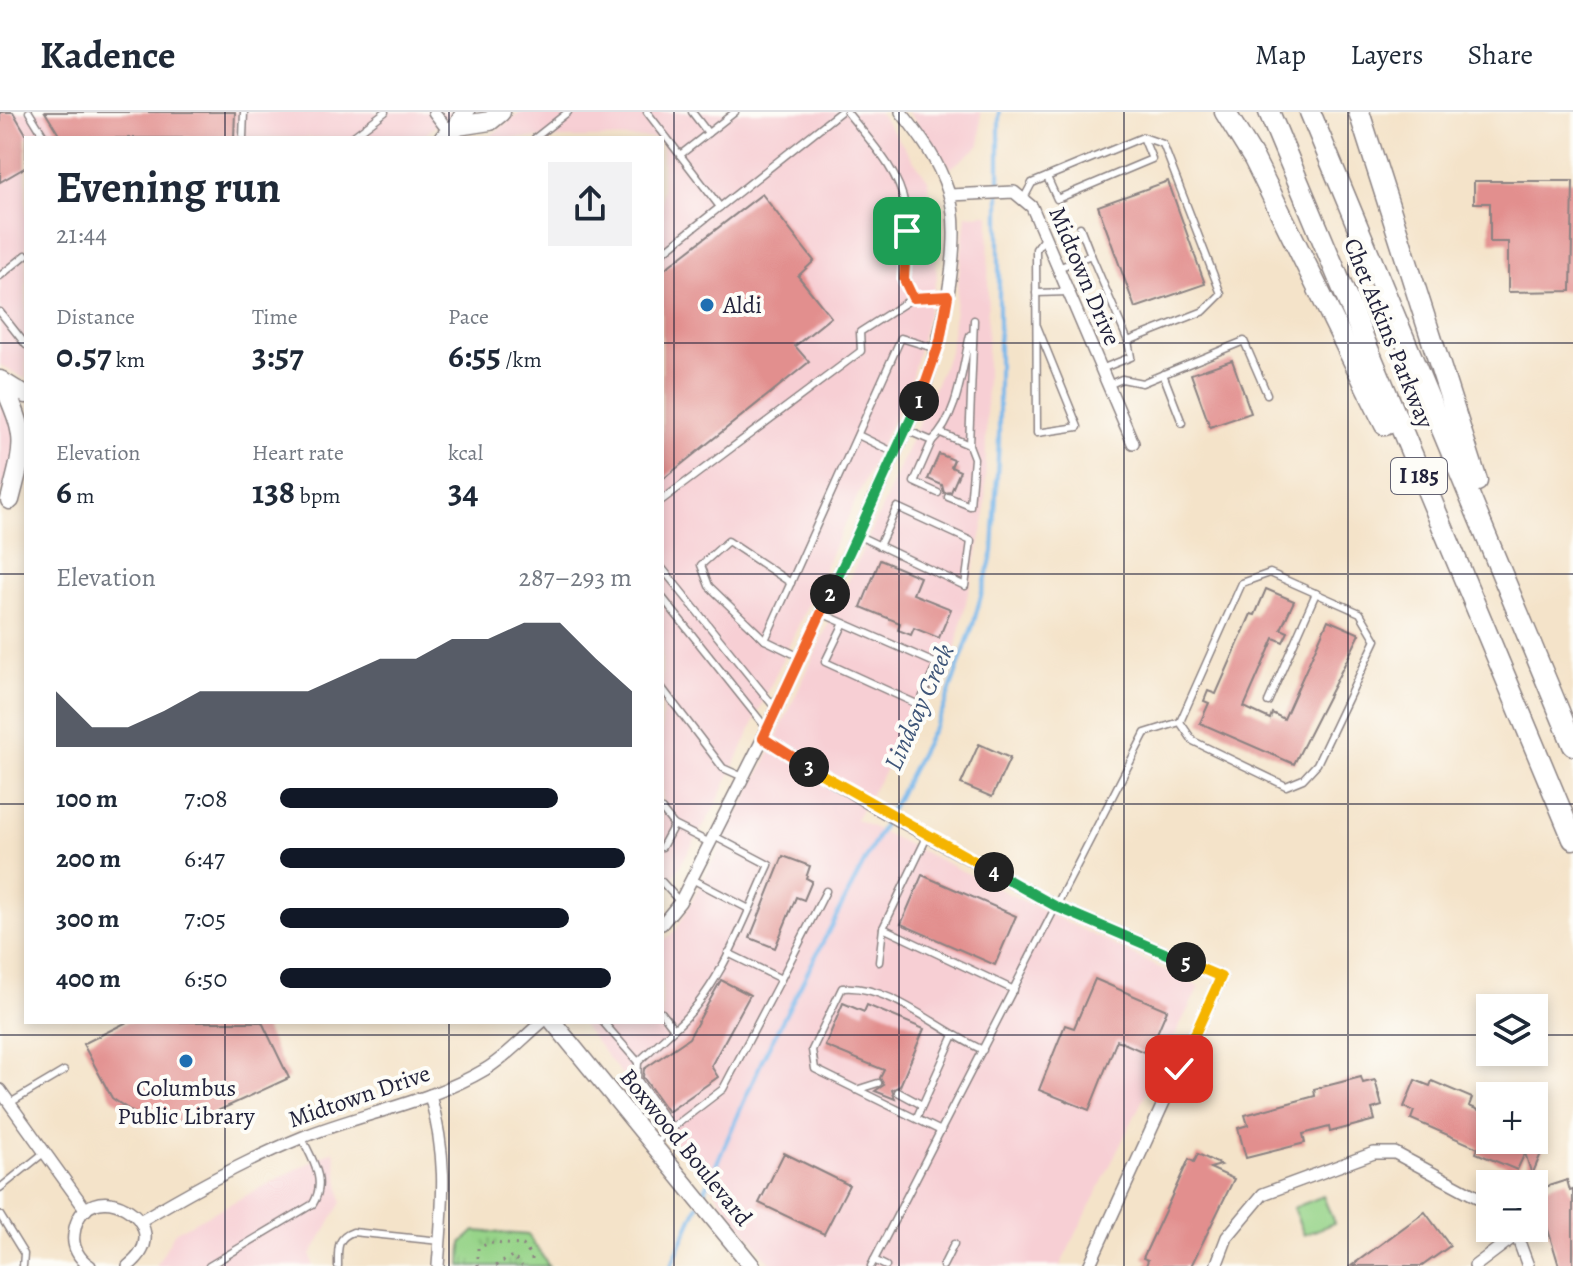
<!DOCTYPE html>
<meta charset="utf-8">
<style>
body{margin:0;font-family:Alegreya,serif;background:#f2f2f3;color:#1f2937;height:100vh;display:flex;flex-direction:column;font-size:30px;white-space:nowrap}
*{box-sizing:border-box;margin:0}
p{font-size:26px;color:#747a83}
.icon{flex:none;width:44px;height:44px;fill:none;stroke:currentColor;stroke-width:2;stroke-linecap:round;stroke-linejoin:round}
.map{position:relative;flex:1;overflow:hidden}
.drawer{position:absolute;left:24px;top:24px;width:640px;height:888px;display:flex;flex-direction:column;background:#fff;border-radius:0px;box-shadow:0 4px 12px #0003}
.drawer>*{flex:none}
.buttons{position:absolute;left:1476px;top:882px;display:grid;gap:16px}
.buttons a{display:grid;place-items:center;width:72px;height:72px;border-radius:0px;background:#fff;box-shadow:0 4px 12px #0003;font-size:40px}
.pin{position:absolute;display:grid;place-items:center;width:68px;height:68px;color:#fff;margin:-34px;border-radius:16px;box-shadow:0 4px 12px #0006}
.km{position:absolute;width:40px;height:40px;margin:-20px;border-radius:50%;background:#222;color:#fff;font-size:22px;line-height:40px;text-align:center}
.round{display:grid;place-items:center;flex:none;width:84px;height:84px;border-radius:0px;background:#f2f2f3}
.head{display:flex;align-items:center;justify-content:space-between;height:136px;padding:0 32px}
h1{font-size:44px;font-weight:700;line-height:60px}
.figures{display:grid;grid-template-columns:repeat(3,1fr);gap:12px;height:136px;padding:8px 32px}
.figures div{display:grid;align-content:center}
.figures b{font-size:34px;font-weight:700}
.figures small{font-size:22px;font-weight:400}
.figures p{font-size:22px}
.chart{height:224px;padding:16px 32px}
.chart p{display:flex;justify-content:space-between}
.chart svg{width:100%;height:144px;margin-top:8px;fill:#111827;opacity:.7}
ul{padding:0 32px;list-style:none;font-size:26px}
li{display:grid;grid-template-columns:128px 96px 1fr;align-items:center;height:60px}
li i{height:20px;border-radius:10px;background:#111827}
header{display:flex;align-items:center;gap:48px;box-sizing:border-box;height:112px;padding:0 40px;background:#fff;border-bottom:2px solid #e0e1e3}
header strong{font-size:38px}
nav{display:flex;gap:44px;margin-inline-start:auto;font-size:28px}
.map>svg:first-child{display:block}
.built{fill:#f7cfd4}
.grass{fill:url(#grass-tufts);stroke:#5c7b62;stroke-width:2}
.pitch{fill:#97d489;stroke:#5c7b62;stroke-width:2}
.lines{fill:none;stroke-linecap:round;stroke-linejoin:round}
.stream{stroke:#76b7eb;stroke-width:4}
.building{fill:#e28f8e}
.lane-casing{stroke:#8b8282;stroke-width:9}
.street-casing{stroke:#8b8282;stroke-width:14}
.secondary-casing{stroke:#8b8282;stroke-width:19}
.primary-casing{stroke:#8b8282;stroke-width:21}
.highway-casing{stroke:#8b8282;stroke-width:23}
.path{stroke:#8b8282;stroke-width:3;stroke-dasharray:2 6;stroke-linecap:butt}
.lane{stroke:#fff;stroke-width:6}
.street{stroke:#fff;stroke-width:11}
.secondary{stroke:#fff;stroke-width:16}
.primary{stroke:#fff;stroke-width:18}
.highway{stroke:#fff;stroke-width:20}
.split-1-casing{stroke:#fff;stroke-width:16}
.split-2-casing{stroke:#fff;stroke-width:16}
.split-3-casing{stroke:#fff;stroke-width:16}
.split-4-casing{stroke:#fff;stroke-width:16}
.split-5-casing{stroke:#fff;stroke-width:16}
.split-6-casing{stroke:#fff;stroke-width:16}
.split-1{stroke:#f0652b;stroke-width:10}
.split-2{stroke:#22a559;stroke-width:10}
.split-3{stroke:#f0652b;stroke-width:10}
.split-4{stroke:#f5b400;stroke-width:10}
.split-5{stroke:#22a559;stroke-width:10}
.split-6{stroke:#f5b400;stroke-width:10}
.grid{fill:none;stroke:#22223b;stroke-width:2;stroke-opacity:0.55}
.poi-dot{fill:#1f6fb2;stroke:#fdfcf7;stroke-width:3}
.labels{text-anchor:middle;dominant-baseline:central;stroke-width:8;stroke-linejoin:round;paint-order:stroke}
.shield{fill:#fdfcf7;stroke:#646373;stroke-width:2}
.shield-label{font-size:22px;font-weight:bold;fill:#22223b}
.street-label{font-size:24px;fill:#22223b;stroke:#fdfcf7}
.poi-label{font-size:24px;fill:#22223b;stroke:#fdfcf7;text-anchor:start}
.water-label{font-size:26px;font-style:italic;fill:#3f5679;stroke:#fdfcf7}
</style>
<header>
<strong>Kadence</strong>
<nav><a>Map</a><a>Layers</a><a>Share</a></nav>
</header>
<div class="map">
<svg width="1573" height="1154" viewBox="0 0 1573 1154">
<defs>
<pattern id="grass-tufts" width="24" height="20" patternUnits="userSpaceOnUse" patternTransform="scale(2)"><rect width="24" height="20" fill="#97d489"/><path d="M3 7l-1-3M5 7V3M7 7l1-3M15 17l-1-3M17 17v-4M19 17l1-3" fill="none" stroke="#82b677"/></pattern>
</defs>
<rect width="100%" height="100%" fill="#fdfcf7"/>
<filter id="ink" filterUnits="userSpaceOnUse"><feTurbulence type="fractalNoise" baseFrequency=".0125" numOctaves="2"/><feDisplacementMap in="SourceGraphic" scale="16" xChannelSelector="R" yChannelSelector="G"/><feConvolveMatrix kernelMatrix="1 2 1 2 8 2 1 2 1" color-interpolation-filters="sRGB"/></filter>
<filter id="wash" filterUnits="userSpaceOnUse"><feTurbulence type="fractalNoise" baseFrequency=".006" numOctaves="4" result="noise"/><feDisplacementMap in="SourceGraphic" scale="32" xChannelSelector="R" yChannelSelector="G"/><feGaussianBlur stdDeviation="1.8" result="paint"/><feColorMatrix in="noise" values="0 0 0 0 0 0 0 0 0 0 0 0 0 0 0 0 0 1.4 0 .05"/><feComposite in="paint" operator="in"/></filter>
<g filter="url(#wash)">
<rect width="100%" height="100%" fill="#f4e3c9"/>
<g class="built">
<polygon points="0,0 453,0 421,26 26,26 26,267 0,253"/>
<polygon points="520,0 879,0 928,68 937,166 911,268 716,693 662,784 662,26 488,26"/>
<polygon points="908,0 981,0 980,33 951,56"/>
<polygon points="989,102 985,407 954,543 856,707 1199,875 1060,1154 773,1154 580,910 662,910 662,830 676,818 764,652 885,389 950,239 966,103"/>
<polygon points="0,288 26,307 26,361 0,381"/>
<polygon points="334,1038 342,1090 311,1143 313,1154 156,1154 175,1120"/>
</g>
<polygon class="grass" points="475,1119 528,1123 549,1154 461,1154 462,1131"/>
<polygon class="pitch" points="1323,1084 1334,1111 1304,1123 1293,1096"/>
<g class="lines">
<g class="stream">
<polyline points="702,1085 763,946 943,598 973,513 993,440 999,326 999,0"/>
<polyline points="671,1154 698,1093"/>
</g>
</g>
<g id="blocks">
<g class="building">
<polygon points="0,0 13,0 26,22 26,55 0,70"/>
<polygon points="45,0 235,0 234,26 61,26"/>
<polygon points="1168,69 1205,172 1135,196 1098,94"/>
<polygon points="1474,69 1573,69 1571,179 1508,180 1508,130 1490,130 1490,91 1474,91"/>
<polygon points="762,82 814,149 798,164 831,205 795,234 809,250 662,368 662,159"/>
<polygon points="1232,248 1251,301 1210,315 1191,262"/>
<polygon points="939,342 954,348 951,355 960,359 951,380 944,381 942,373 928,367"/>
<polygon points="880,448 920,465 913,482 951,497 939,526 914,516 911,523 898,518 900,511 861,495"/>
<polygon points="1266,477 1294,489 1281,517 1288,520 1283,530 1274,526 1244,595 1270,607 1272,601 1284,607 1328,508 1360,522 1294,652 1200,611 1209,591 1204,589 1208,579 1216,582 1251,502 1255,503"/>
<polygon points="979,632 1010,646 992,685 961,672"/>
<polygon points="783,744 810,754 806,766 812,769 804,788 796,785 775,836 750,826"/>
<polygon points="922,763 1016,804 995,853 901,812"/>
<polygon points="1095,867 1167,898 1148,942 1117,928 1089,998 1039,978 1065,913 1074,916"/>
<polygon points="721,868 750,883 711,954 718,965 668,1000 643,965 644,957 689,926"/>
<polygon points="843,891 864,900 867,893 924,917 900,974 892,978 895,987 875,979 884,973 880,966 884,958 825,934"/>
<polygon points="127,910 262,910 289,966 200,1007 171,1011 141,1006 112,986 83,932"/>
<polygon points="1361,965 1363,971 1375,968 1382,994 1372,997 1375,1008 1330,1020 1329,1015 1303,1022 1305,1031 1246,1046 1238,1016 1248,1013 1245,1003 1315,984 1314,977"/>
<polygon points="1415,968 1430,974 1432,969 1472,986 1469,994 1490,1003 1490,1028 1536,1028 1545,1032 1532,1063 1525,1041 1517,1058 1476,1041 1478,1036 1411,1007 1414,999 1404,995"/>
<polygon points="784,1041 849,1073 824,1122 759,1091"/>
<polygon points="1198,1042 1221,1053 1210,1056 1234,1067 1191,1154 1146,1154 1148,1148 1143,1146 1170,1088 1189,1047 1194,1050"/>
<polygon points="1567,1068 1570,1079 1573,1078 1573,1154 1559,1154 1536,1078"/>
<polygon points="1425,1100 1450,1134 1422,1154 1351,1154"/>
</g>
</g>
</g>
<g filter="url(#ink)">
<use href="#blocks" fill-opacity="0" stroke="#8b8282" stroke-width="2"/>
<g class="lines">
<defs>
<g id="lane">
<polyline points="29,0 45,26"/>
<polyline points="647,0 720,95"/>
<polyline points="692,0 708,21"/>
<path d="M847,0C869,28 899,58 905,94C909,126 899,157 913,186"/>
<polyline points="243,26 244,0"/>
<polyline points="351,26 385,0"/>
<polyline points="535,26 568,0"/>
<polyline points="680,43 735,0"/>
<polyline points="1047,65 1057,87 1152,47 1143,25"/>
<polyline points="1024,86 1032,71 1143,25 1163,32 1221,182 1204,199 1128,229 1091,143 1058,156"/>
<polyline points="1080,115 1091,143"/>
<polyline points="662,141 840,0"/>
<polyline points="0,164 26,143"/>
<polyline points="1036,181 1068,180"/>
<polyline points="0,200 26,233"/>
<polyline points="1037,214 1078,315 1037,321 1036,137 1045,125"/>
<polyline points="1101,257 1131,245 1128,229"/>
<polyline points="1163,262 1182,311"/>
<polyline points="1108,273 1122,267 1142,271 1244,229 1267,282"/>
<polyline points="906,318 932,329 914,370 938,381"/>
<polyline points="941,321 969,333"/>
<polyline points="858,323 895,341"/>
<path d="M932,329C958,305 962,257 970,223"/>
<polyline points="948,385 970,394 974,346 969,333 974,208"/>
<polyline points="662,388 861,239 860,220 913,186 948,184"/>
<polyline points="857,423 965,474 971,429 897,395 879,434"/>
<polyline points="662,456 776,597"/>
<polyline points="662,485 767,617"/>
<polyline points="821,501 937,552 919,593 825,550 844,511"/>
<polyline points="765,528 709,474 701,453 728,429 791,471"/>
<polyline points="800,545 765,528 901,226 937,237"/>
<polyline points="662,576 723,656 743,665"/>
<polyline points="1268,590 1316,481"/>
<polyline points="662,698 674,713 710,731"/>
<polyline points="928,723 883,816 1014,878"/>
<polyline points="662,735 674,713"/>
<polyline points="692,767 749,797"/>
<polyline points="662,770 680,790"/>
<polyline points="728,841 781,867 826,779"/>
<polyline points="879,850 883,816"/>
<path d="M662,901L674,917C720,878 744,807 769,753L714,724"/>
<polyline points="603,910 638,950 674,917"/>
<polyline points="638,950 637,967 672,1016 655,1031"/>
<polyline points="856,978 878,971"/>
<polyline points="898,980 922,993"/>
<polyline points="10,991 64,959"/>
<polyline points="917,1005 954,923"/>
<polyline points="672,1016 723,977 781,867"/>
<path d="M941,1019L815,957L812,938L842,876C889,871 941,920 983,938"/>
<polyline points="0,1076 45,1040"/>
<polyline points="0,1103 24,1142 23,1154"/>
<polyline points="874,1148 886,1154"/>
<path d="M209,1154L313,1092C327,1069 313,1049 302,1026"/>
<path d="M338,1154C338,1137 336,1126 353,1120L440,1129"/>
<polyline points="871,1154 1145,621 1180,610 1242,471 1270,461 1360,501 1376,528 1317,652 1303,667 1286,674 1193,629 1180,610"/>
<polyline points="943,1154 954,1132"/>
</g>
<g id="street">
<polyline points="434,0 450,21"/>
<polyline points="950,83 1014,80 1032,95 1133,331"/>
<polyline points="763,626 873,694 1057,795 1221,865 1089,1154"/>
<path d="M662,812L680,790L763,626L923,281C939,232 966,128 948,79C938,48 921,25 901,0"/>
<polyline points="0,978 86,1098"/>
<path d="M430,983C448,1048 443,1088 438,1154"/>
<path d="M140,1109C192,1078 246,1048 303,1025C363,1001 429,991 486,957C506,945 524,925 542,910"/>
<polyline points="1514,1116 1528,1154"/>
<path d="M90,1154C79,1147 72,1135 74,1122C82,1055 185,1110 128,1154"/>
<polyline points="1216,1154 1227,1125 1263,1082 1374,1041 1395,1041 1490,1092"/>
<polyline points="1475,1154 1516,1123"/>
</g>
<g id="secondary">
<polyline points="0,267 26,283"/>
<polyline points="553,910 752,1154"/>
</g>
<g id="primary">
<polyline points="458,14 490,9 501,0"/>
<polyline points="444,26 458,14 465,0"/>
<path d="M2,269C27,327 26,327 10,388"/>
</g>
<g id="highway">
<polyline points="1225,0 1254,47 1385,313"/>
<polyline points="1269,0 1573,727"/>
<polyline points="1310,0 1573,633"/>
<polyline points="1359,0 1477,369"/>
</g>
</defs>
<use href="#lane" class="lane-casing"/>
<use href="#street" class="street-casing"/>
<use href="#secondary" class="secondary-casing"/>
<use href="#primary" class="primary-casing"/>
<use href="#highway" class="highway-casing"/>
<g class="path">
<polyline points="478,1154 478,1136 489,1131 523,1133 532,1146 532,1154"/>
<polyline points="496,1154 512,1144 522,1154"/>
</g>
<use href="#lane" class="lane"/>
<use href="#street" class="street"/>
<use href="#secondary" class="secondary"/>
<use href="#primary" class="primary"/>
<use href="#highway" class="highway"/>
</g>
</g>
<g class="lines" filter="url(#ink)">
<defs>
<polyline id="split-1" points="907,119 904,167 913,186 948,184 940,229 919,289"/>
<polyline id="split-2" points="830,482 919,289"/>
<polyline id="split-3" points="809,655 763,626 830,482"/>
<polyline id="split-4" points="809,655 994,760"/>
<polyline id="split-5" points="994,760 1057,795 1186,850"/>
<polyline id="split-6" points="1179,957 1221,865 1186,850"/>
</defs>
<use href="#split-1" class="split-1-casing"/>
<use href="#split-2" class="split-2-casing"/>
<use href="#split-3" class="split-3-casing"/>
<use href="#split-4" class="split-4-casing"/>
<use href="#split-5" class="split-5-casing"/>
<use href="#split-6" class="split-6-casing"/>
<use href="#split-1" class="split-1"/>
<use href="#split-2" class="split-2"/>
<use href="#split-3" class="split-3"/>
<use href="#split-4" class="split-4"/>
<use href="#split-5" class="split-5"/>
<use href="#split-6" class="split-6"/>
</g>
<path class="grid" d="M225,0V26M449,0V26M674,0V1154M899,0V1154M1124,0V1154M1348,0V1154M0,231H26M662,231H1573M0,462H26M662,462H1573M0,692H26M662,692H1573M225,910V1154M449,910V1154M0,923H1490M1534,923H1573"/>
<g class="poi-dot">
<circle cx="707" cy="193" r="8"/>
<circle cx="186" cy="949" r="8"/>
</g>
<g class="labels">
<rect class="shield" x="1391" y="346" width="56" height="36" rx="6"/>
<g class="shield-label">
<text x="1419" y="364">I 185</text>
</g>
<g class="street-label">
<text transform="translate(1085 164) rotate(67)">Midtown Drive</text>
<text transform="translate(1389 221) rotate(68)">Chet Atkins Parkway</text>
<text transform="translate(359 984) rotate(-19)">Midtown Drive</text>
<text transform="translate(686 1035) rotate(51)">Boxwood Boulevard</text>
</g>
<g class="poi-label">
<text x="723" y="193">Aldi</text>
<text x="186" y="976" text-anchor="middle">Columbus<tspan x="186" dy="28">Public Library</tspan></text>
</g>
<g class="water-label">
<text transform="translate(919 595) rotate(-66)">Lindsay Creek</text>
</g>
</g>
</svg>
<div class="buttons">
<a><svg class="icon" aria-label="layers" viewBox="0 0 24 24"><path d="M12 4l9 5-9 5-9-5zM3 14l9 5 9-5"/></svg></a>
<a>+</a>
<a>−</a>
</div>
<div class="pin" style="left:907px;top:119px;background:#1e9e55"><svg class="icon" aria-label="arrive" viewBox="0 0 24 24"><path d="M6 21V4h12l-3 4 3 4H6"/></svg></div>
<div class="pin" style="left:1179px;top:957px;background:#d93025"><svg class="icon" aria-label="check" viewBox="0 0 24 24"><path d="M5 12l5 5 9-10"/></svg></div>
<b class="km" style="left:919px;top:289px">1</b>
<b class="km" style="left:830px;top:482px">2</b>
<b class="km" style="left:809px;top:655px">3</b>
<b class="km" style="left:994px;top:760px">4</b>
<b class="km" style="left:1186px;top:850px">5</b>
<section class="drawer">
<div class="head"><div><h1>Evening run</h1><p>21:44</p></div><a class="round"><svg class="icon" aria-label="share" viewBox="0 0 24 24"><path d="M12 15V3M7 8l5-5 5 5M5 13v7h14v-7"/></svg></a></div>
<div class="figures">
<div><p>Distance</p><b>0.57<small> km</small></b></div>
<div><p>Time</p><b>3:57</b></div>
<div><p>Pace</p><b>6:55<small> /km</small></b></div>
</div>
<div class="figures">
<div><p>Elevation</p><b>6<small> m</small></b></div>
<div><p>Heart rate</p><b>138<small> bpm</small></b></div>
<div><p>kcal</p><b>34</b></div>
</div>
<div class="chart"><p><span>Elevation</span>287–293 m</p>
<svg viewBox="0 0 160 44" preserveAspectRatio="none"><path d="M0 44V27L10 38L20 38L30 33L40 27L50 27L60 27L70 27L80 22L90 17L100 17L110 11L120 11L130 6L140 6L150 17L160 27V44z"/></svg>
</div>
<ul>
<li><b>100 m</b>7:08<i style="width:79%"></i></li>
<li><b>200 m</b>6:47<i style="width:98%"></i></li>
<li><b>300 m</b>7:05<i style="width:82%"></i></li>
<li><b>400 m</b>6:50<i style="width:94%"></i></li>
</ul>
</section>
</div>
